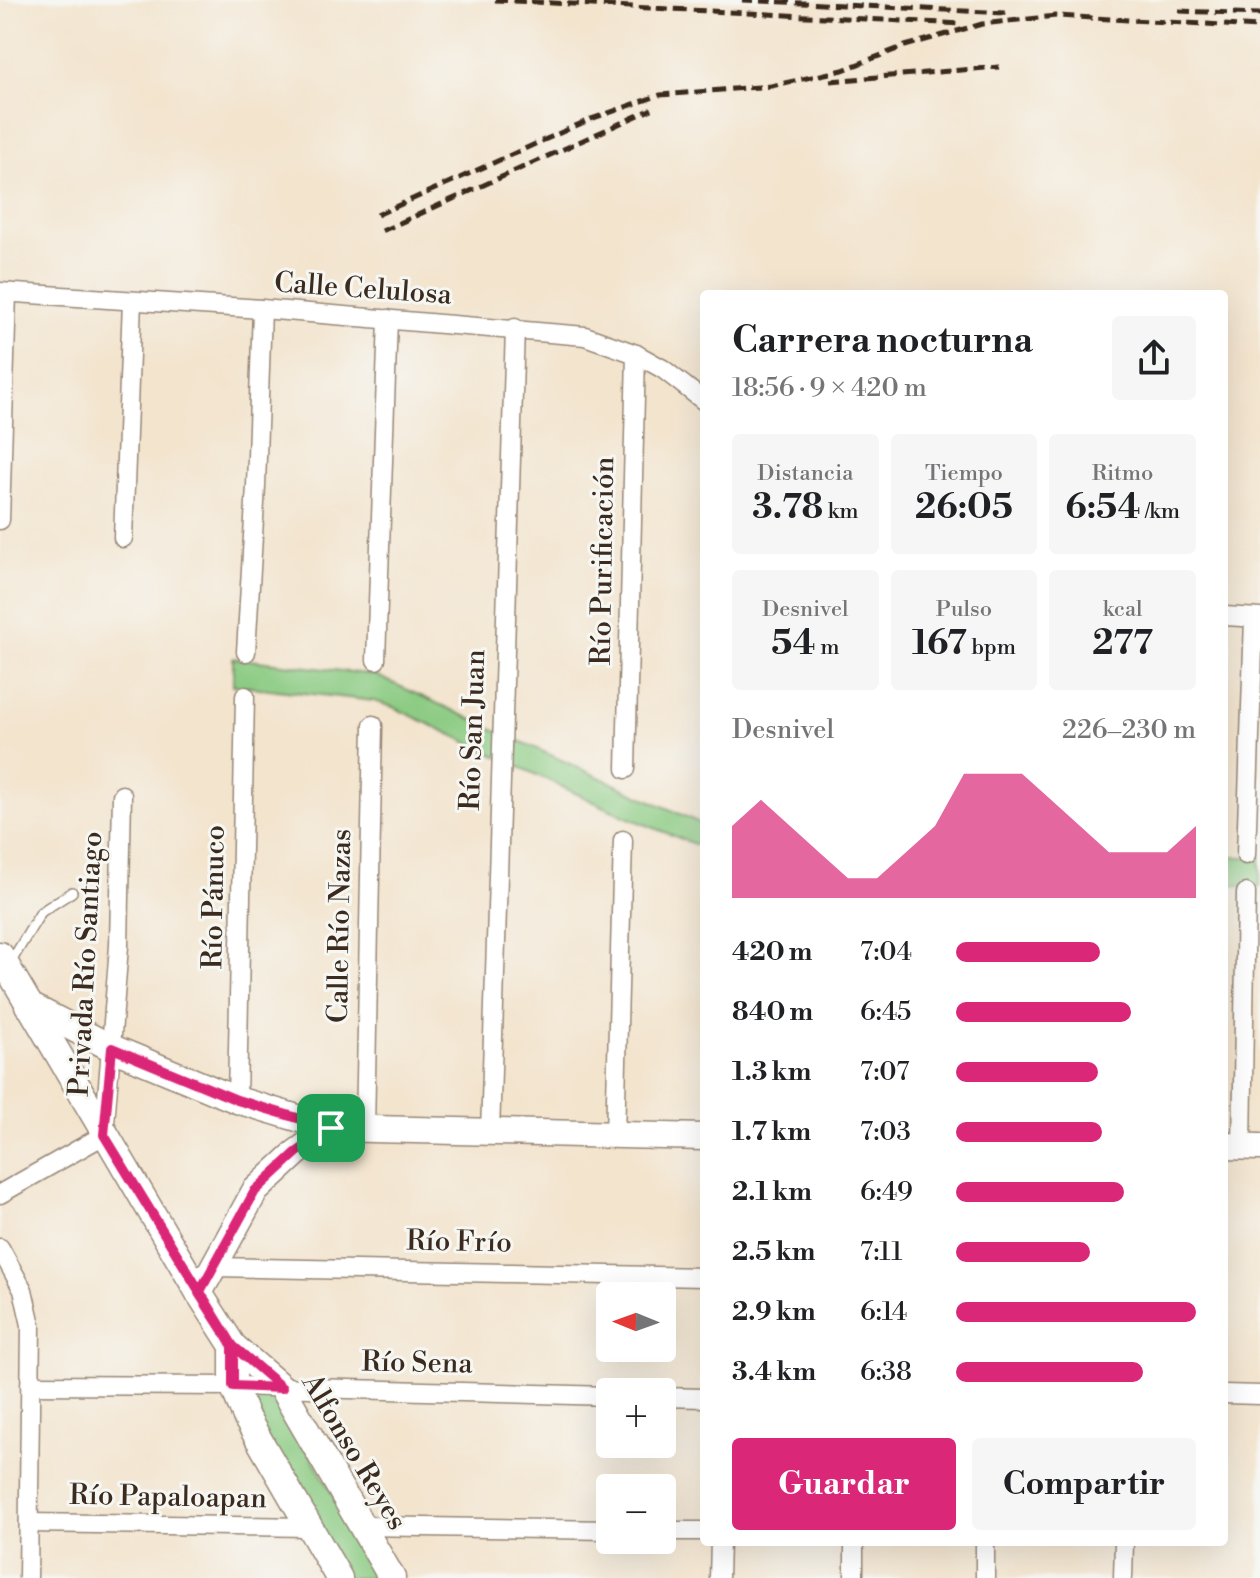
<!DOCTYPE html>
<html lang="es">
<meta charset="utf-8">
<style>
body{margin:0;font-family:"Libre Bodoni",serif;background:#f6f6f6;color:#202124;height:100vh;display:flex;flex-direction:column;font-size:30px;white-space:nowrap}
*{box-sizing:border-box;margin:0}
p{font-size:26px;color:#757577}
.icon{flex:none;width:44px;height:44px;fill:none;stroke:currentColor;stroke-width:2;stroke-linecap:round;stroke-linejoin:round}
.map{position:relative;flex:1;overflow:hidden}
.panel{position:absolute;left:700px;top:290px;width:528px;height:1256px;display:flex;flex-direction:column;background:#fff;border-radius:8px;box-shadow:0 8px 32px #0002}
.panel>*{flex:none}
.needle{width:52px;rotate:271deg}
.tools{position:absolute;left:596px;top:1282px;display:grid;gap:16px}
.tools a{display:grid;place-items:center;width:80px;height:80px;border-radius:8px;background:#fff;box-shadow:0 8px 32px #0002;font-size:40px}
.pin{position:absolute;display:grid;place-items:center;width:68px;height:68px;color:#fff;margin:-34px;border-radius:16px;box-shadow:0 4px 12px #0006}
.round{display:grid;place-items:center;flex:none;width:84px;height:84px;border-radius:8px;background:#f6f6f6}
.overview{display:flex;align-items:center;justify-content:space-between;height:136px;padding:0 32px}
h1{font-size:36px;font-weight:700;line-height:60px}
.figures{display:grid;grid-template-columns:repeat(3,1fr);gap:12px;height:136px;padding:8px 32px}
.figures div{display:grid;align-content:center;border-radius:8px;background:#f6f6f6;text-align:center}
.figures b{font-size:34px;font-weight:700}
.figures small{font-size:22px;font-weight:400}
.figures p{font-size:22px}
.chart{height:224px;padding:16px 32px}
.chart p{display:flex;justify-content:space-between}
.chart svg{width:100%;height:144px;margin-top:8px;fill:#db2777;opacity:.7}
.cta{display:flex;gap:16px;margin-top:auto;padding:16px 32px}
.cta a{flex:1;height:92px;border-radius:8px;background:#db2777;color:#fff;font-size:32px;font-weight:700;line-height:92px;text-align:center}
.cta a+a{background:#f6f6f6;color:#202124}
ul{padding:0 32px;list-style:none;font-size:26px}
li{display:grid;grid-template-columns:128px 96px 1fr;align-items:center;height:60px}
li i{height:20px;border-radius:10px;background:#db2777}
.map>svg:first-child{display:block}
.green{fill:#8aca81;stroke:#627a50;stroke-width:2}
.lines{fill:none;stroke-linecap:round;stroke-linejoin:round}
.lane-casing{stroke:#978776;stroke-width:12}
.street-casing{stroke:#978776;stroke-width:21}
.secondary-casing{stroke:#978776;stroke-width:29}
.lane{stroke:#fff;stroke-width:9}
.street{stroke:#fff;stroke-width:18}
.secondary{stroke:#fff;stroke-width:26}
.rail{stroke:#3b2a1e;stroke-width:5;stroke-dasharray:12 6;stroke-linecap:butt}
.route-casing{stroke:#fff;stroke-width:16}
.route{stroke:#db2777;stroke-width:10}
.labels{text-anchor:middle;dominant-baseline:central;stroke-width:6;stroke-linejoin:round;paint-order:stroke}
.street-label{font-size:28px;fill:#3b2a1e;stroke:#f6f6f2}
</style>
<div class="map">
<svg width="1260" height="1578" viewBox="0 0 1260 1578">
<rect width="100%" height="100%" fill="#f6f6f2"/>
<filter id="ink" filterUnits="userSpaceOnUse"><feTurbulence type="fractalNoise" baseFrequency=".0125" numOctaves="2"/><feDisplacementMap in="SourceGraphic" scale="16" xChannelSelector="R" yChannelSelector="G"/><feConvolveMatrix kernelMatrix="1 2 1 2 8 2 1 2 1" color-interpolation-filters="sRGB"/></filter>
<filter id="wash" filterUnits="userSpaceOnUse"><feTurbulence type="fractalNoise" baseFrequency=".006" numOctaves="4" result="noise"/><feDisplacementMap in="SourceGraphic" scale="32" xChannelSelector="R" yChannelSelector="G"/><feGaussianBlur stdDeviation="1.8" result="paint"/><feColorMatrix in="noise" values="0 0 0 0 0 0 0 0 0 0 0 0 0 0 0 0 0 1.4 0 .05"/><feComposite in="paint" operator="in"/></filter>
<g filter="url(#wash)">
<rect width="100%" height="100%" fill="#f3e4ce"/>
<g class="green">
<polygon points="233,658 375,675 704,825 704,848 624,816 393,707 374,701 233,685"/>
<polygon points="1224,857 1260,857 1260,886 1224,885"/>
<polygon points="257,1393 279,1399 380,1578 342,1578 243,1397"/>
</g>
</g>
<g filter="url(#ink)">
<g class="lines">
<defs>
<polyline id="lane" points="9,965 41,912 72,892"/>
<g id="street">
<polyline points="0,292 262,309 585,336 636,354 663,369 704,401"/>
<polyline points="0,520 7,293"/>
<polyline points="123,538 132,301"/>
<polyline points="1224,616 1260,618"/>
<polyline points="246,652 256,486 262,309"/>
<polyline points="376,660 388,319"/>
<polyline points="626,769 636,354"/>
<polyline points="1246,855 1254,618"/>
<polyline points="237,1100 245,696"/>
<polyline points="365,1129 373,725"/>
<polyline points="490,1134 515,328"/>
<polyline points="615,1136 623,840"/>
<polyline points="1242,1147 1246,893"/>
<polyline points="0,1194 104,1135 119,946 122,795"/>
<polyline points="0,1248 23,1290 31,1325 28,1578"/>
<polyline points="213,1267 704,1277"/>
<polyline points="30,1385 233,1386 610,1396"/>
<polyline points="1224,1394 1260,1395"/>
<polyline points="662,1397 704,1398"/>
<polyline points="29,1523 307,1527"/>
<polyline points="360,1526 610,1530"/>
<polyline points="662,1531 704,1531"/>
<polyline points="719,1578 720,1542"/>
<polyline points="854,1578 854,1542"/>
<polyline points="985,1578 985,1542"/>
<polyline points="1123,1578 1124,1542"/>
</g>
<g id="secondary">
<polyline points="0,955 199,1293 233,1346 282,1388 392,1578"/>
<polyline points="28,1005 112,1048 237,1100 331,1128 704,1137"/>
<polyline points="1224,1146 1260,1147"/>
<polyline points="199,1293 255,1191 296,1153 331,1128"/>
<polyline points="233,1346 233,1386 247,1419 339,1578"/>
</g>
</defs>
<use href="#lane" class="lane-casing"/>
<use href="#street" class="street-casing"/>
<use href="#secondary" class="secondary-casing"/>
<use href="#lane" class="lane"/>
<use href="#street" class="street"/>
<use href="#secondary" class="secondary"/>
<g class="rail">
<polyline points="495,0 962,24"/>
<polyline points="742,0 1006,13"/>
<polyline points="1179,11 1260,14"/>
<polyline points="830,81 999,67"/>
<polyline points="377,215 591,119 660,95 771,86 843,70 905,46 982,24 1056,16 1260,27"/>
<polyline points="382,231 652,109"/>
</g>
</g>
</g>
<g class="lines" filter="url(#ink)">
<defs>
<polyline id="route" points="331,1128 296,1153 255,1191 199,1293 233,1346 282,1388 233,1386 233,1346 104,1135 112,1048 237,1100 331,1128"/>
</defs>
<use href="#route" class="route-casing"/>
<use href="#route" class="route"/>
</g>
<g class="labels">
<g class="street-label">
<text transform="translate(363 289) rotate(4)">Calle Celulosa</text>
<text transform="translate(603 561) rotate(-89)">Río Purificación</text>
<text transform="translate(473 730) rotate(-88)">Río San Juan</text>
<text transform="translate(214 897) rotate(-89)">Río Pánuco</text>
<text transform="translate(340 926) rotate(-89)">Calle Río Nazas</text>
<text transform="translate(86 964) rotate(-87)">Privada Río Santiago</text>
<text transform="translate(459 1242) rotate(1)">Río Frío</text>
<text transform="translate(417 1363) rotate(1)">Río Sena</text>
<text transform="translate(354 1452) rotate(59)">Alfonso Reyes</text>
<text transform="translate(168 1497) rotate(1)">Río Papaloapan</text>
</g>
</g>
</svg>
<div class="tools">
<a><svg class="needle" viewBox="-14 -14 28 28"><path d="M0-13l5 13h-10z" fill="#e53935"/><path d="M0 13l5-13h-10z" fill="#757577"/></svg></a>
<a>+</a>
<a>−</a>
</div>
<div class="pin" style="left:331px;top:1128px;background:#1e9e55"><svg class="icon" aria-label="arrive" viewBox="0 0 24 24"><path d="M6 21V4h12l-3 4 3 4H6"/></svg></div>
<section class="panel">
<div class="overview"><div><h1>Carrera nocturna</h1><p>18:56 · 9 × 420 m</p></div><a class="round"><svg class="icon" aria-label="share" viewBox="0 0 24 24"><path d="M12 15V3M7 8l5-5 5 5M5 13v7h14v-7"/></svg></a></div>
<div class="figures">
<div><p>Distancia</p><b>3.78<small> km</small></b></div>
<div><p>Tiempo</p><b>26:05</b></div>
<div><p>Ritmo</p><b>6:54<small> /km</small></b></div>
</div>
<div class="figures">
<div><p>Desnivel</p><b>54<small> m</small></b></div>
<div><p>Pulso</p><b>167<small> bpm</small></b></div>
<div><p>kcal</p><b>277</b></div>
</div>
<div class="chart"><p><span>Desnivel</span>226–230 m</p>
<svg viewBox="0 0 160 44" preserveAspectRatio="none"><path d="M0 44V22L10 14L20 22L30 30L40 38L50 38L60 30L70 22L80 6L90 6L100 6L110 14L120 22L130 30L140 30L150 30L160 22V44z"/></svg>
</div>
<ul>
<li><b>420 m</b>7:04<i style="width:60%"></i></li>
<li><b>840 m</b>6:45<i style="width:73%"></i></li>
<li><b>1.3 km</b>7:07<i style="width:59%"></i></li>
<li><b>1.7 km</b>7:03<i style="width:61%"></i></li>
<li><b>2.1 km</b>6:49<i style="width:70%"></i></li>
<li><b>2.5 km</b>7:11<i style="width:56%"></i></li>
<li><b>2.9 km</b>6:14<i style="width:100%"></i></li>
<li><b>3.4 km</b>6:38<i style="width:78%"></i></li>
</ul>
<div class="cta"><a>Guardar</a><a>Compartir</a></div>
</section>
</div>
